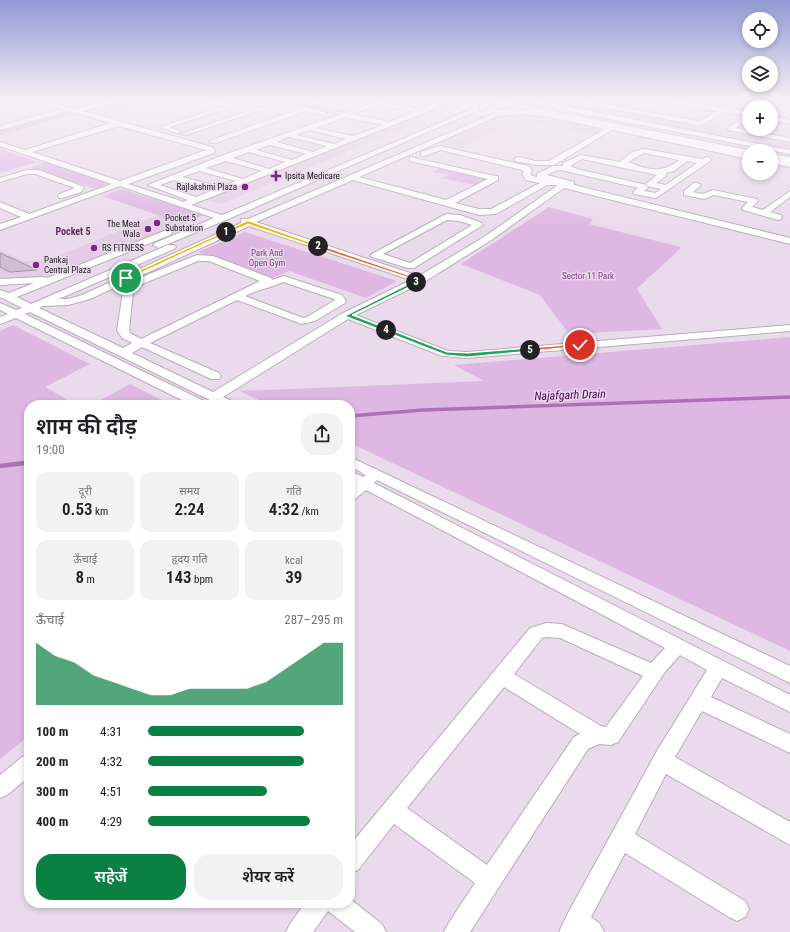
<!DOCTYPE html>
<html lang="hi">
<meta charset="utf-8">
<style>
body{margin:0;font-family:"Roboto Condensed","Noto Sans Devanagari",sans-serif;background:#f2f2f2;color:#202124;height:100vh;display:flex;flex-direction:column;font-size:15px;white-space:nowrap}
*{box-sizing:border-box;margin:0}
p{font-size:13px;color:#757577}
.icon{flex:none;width:22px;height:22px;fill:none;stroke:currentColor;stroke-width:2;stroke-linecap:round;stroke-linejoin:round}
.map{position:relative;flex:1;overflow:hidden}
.panel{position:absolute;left:24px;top:400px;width:331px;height:508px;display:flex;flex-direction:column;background:#fff;border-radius:16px;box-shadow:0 2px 6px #0003}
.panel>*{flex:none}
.buttons{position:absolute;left:742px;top:12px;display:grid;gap:8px}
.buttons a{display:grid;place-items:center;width:36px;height:36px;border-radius:50%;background:#fff;box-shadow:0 2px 6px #0003;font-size:20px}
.pin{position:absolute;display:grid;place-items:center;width:34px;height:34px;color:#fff;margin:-17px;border:2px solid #fff;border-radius:50%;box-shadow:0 1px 4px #0007}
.km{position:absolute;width:20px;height:20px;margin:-10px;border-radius:50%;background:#222;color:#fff;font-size:11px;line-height:20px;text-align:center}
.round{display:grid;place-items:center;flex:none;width:42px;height:42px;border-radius:16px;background:#f2f2f2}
.overview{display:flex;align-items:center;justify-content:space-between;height:68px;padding:0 12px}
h1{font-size:22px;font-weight:600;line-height:30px}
.stats{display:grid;grid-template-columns:repeat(3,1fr);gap:6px;height:68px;padding:4px 12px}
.stats div{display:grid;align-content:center;border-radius:10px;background:#f2f2f2;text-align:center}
.stats b{font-size:17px;font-weight:600}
.stats small{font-size:11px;font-weight:400}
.stats p{font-size:11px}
.chart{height:112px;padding:8px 12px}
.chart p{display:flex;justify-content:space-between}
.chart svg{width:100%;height:72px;margin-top:4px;fill:#0b8043;opacity:.7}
.button{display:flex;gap:8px;margin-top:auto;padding:8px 12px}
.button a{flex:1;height:46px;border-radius:16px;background:#0b8043;color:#fff;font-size:16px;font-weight:600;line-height:46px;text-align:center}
.button a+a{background:#f2f2f2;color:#202124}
ul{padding:0 12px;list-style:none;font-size:13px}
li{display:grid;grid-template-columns:64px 48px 1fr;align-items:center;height:30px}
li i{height:10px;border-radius:5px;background:#0b8043}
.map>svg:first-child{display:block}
.built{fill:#e2cde4}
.green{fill:#deb7e2}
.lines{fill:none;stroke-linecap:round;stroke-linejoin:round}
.stream-far1{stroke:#ad71b3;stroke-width:3.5}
.stream{stroke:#ad71b3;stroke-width:4.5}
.building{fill:#cfc0d1;stroke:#a091a1}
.minor-casing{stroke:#baabbb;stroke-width:2}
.major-casing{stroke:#baabbb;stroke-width:2}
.minor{fill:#fff;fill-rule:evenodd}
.major{fill:#fff;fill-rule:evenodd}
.split-1{fill:#f5b400;stroke:#fff}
.split-2{fill:#f5b400;stroke:#fff}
.split-3{fill:#f0652b;stroke:#fff}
.split-4{fill:#22a559;stroke:#fff}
.split-5{fill:#22a559;stroke:#fff}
.split-6{fill:#f0652b;stroke:#fff}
.poi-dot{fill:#82228d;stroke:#eadbec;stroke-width:1.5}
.labels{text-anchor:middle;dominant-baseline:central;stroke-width:3;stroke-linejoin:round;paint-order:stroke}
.far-poi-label{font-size:9px;fill:#1e191f;stroke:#eadbec;text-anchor:start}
.far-park-label{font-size:9px;fill:#7e3486;stroke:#eadbec}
.far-neighbourhood-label{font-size:10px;font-weight:bold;fill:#592b5e;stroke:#eadbec}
.water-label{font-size:12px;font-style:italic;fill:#500059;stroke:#eadbec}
</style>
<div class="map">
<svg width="790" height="932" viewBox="0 0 790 932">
<rect width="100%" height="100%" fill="#eadbec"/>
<g class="built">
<polygon points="118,100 135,100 152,105 107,118 80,110"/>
<polygon points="419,100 451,100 458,102 459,104 458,106 221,204 203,199 437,106 435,103"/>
<polygon points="533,100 572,100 790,140 790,152 536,103"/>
<polygon points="527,113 603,128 591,134 529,122 511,123 459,148 438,143 496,115"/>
<polygon points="158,215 184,224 58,275 0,279 0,251 24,261 45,261"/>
</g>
<g class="green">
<polygon points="272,100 301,100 345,110 334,114"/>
<polygon points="64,113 72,115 0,135 0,130"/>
<polygon points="0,149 37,162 0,173"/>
<polygon points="46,162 108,183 96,189 31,168"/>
<polygon points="444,166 464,171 468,170 498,177 478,186 442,178 449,175 433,172"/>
<polygon points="122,189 204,215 184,224 102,196"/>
<path d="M549,207L593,219L589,224L681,247C668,262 651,274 637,289L662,329L569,334L540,295L461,264Z"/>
<polygon points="245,232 397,281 366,298 289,271 270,279 198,252"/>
<polygon points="13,325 90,364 45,387 77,405 29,405 29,736 0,759 0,331"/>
<polygon points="790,337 790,651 350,443 350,405 269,405 240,391 484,381 454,365"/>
<polygon points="130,384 172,405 92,405"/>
</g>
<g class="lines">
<g class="stream-far1">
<polyline points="350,416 423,410 790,397"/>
<polyline points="18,464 29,462"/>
</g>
<polyline class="stream" points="0,466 25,463"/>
</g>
<polygon class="building" points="0,253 18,261 37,270 10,272 0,267"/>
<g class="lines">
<defs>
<g id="minor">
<path d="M33,100H42L75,109L112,100H121L120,101L83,111L212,147L215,151L214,153L128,184L184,202L188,200L148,185L221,156L381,100H389L385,103L421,110L432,105L413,101L412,100L435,102L439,106L424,113L191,205L222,215L487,103L492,104L226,220L158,248L153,245L155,243L214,218L120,186L0,230V224L21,217L0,208V202L29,214L112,184L0,146V142L25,150L111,123L68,111L0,130V126L61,109ZM378,105L414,112L389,122L352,114ZM345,117L383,125L353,136L316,128ZM119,126L206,150L120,181L32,152ZM309,130L346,139L334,144L296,135ZM289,137L327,146L313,152L277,142ZM270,145L306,154L292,160L256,150ZM249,152L285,162L269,169L233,158ZM226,161L262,171L243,179L206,168ZM199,171L236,181L221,187L182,177ZM174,180L213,190L196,197L160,185Z"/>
<path d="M201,100H229L232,102C225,107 208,105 201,100Z"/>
<polygon points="244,100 253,100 170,127 180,131 180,133 176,133 160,127"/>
<polygon points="309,100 342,106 345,108 342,110 311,103 309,102"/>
<polygon points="459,100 468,101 470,106 456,114 452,114 452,112 464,105"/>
<polygon points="508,100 516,100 491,111 486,110"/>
<polygon points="530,100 538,100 545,102 790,150 790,154 543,106"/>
<polygon points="572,100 583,100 697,121 701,121 717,111 665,102 662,100 675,100 749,112 749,119 736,128 790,138 790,142 728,130 728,128 746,115 724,112 704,124 697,125 575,102"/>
<polygon points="276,102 281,103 186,135 181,134"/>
<polygon points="297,105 327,113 324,115 306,111 216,143 213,143 209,141 299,109 294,107"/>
<path d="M522,110L544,112L749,155V159L612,130L554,165H536L515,161L514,159L518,157L536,161H549L605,129L544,116L522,114L498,116L359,177L446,200L488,179L410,161V157L495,176H498V180L455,203L479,209H491L540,183L526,180L522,174L524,171L522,170L441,150L424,156H421V152L440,146L528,166L532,170L530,174L532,176L537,177V174L553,166H563V163L581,155L620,162L632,152L644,149L702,159L707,157L711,159L710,161L656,198L634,194L633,192L638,188L561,170H557L547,175L574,182V185L790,238V244L564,188L490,241L424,282L356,315L448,351L467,352L790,325V331L467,358L442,356L348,319L223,397L234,402L236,405H220L30,312L25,314L206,402L208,405H192L16,318L0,324V317L8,314L0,310V303L16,310L22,308L0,297V290L9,293L34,283L0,285V279L43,277L47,278L164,231H170L172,233L170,235L17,297L31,304L168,245H174L176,247L174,249L59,299H68L82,295L241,223V219H248L495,113ZM644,153L679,160C662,174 648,170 628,162L638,156ZM582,159L657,175L646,184L647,186L661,189L655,193L644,191L648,188L646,185L577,169L570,166ZM687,161L697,163L666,185L656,183L666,176V173L674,171ZM353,180L479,215L496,214L547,185H558L484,237L419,276L256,222ZM249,226L411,280L343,313L213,392L132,353L142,347L211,379H219L221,376L219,373L150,343L237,300L302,324L315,321L345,303L346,301L342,295L287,277L283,276L272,280L271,278L213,256L197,255L132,281L127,285L123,292L117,330L122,338L132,343L123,348L39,308L43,306L68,305L90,299ZM198,261H209L260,281L141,339L130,333L129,330L133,292L140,285ZM283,282L334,299L335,300L307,317L303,318L245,296C257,290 270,288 283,282Z"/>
<polygon points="771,116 790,120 790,124 771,120"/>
<polygon points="771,159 790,163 790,167 771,163"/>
<polygon points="27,170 39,170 84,187 81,192 62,198 59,198 58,196 59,194 75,188 35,174 27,174 0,182 0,178"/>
<polygon points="694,183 697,183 701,185 693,192 703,194 713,190 757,199 758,201 752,207 763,210 790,191 790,197 770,212 781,215 782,217 781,219 778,220 743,210 742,208 748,202 714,195 704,199 684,195 684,191"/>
<path d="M446,214L460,215L482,223L483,225L414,268H408L372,257L370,255ZM447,220L459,221L472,225L410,263L383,254Z"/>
<path d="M350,457L790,666V683L377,480L374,483L790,695V712L722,678L711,697L790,734V753L702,711L675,757L790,822V845L666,774L635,834L745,901L749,909L745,917L737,921L729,917L625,853L591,917L600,924L604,932H559L568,913L658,749L707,670L680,655L665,672L618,742L611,745L599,744L588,749L470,932H444L448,924L475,883L394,824L358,870L350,873V845L530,628L546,623L562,624L651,663L665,648L366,490L355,499L350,501V488L355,484L350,482V471L363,477L366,475L350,466ZM546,637L560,638L643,676L606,727L601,726L514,674L542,638ZM504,687L580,734L574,737L487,865L407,808Z"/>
<polygon points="29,755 29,777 7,795 0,798 0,775 22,757"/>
<polygon points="350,899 382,924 386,932 355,932 328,911 313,932 286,932 290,924 305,903 350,903"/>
</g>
<g id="major">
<polygon points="469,100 477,100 480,106 478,112 472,112 472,106"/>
<polygon points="483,100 497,100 753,151 749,151 749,155 518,108 518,112 515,112 476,116 476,112 479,112 514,108 487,102"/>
<polygon points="771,154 790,157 790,163 771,160"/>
</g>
</defs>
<use href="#minor" class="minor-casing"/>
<use href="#major" class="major-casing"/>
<use href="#minor" class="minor"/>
<use href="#major" class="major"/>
</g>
<linearGradient id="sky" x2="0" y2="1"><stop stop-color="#9099d3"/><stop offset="0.43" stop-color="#f6eff6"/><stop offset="1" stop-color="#f6eff6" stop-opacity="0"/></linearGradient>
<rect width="790" height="230" fill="url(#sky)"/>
<polygon class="split-1" points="226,231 227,233 127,279 123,278"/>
<polygon class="split-2" points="247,221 249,221 320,246 316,247 248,224 227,233 224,232"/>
<polygon class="split-3" points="316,245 319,245 422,280 415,283 416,280 316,247"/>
<polygon class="split-4" points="415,281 419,282 352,315 388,329 388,331 384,331 345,316"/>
<polygon class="split-5" points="384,329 388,329 447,352 467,353 530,348 533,350 530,351 467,357 446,355 384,331"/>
<polygon class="split-6" points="580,344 582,344 582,346 530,351 528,350 530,348"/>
<g class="poi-dot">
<path d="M274 170h4v4h4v4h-4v4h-4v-4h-4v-4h4z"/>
<circle cx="245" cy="187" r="4"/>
<circle cx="157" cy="223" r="4"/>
<circle cx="148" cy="229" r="4"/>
<circle cx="94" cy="248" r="4"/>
<circle cx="36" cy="265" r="4"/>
</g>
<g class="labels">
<g class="far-poi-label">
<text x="285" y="176">Ipsita Medicare</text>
<text x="237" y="187" text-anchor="end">Rajlakshmi Plaza</text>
<text x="165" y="218">Pocket 5<tspan x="165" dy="10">Substation</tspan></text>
<text x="140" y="224" text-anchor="end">The Meat<tspan x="140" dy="10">Wala</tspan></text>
<text x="102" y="248">RS FITNESS</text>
<text x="44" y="260">Pankaj<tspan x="44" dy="10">Central Plaza</tspan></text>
</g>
<g class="far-park-label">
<text x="267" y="253">Park And<tspan x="267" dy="10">Open Gym</tspan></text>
<text x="588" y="276">Sector 11 Park</text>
</g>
<g class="far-neighbourhood-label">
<text x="73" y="231">Pocket 5</text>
</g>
<g class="water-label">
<text transform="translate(570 395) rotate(-2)">Najafgarh Drain</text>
</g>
</g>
</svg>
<div class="buttons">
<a><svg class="icon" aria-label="locate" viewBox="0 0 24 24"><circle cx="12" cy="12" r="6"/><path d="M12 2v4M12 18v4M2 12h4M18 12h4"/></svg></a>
<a><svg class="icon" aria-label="layers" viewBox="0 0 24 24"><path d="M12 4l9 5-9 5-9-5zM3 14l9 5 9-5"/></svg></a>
<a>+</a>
<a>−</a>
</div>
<div class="pin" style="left:126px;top:278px;background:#1e9e55"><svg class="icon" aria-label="arrive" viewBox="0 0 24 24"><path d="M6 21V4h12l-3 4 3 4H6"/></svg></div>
<div class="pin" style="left:580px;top:345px;background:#d93025"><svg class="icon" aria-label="check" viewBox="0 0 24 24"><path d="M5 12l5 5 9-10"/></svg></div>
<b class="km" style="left:226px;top:232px">1</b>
<b class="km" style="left:318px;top:246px">2</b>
<b class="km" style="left:416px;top:282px">3</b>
<b class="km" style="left:386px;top:330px">4</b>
<b class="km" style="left:530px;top:350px">5</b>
<section class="panel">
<div class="overview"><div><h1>शाम की दौड़</h1><p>19:00</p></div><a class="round"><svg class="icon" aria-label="share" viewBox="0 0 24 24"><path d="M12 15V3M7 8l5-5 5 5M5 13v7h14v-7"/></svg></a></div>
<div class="stats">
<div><p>दूरी</p><b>0.53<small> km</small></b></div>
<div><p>समय</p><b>2:24</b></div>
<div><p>गति</p><b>4:32<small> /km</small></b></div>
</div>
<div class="stats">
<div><p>ऊँचाई</p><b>8<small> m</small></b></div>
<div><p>हृदय गति</p><b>143<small> bpm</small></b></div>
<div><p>kcal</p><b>39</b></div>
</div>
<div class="chart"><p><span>ऊँचाई</span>287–295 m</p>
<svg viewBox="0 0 160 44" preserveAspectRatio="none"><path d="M0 44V6L10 14L20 18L30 26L40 30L50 34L60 38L70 38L80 34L90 34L100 34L110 34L120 30L130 22L140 14L150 6L160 6V44z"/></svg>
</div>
<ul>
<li><b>100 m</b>4:31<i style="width:80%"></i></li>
<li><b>200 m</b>4:32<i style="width:80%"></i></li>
<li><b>300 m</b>4:51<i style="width:61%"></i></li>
<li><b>400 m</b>4:29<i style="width:83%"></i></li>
</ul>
<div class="button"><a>सहेजें</a><a>शेयर करें</a></div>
</section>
</div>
